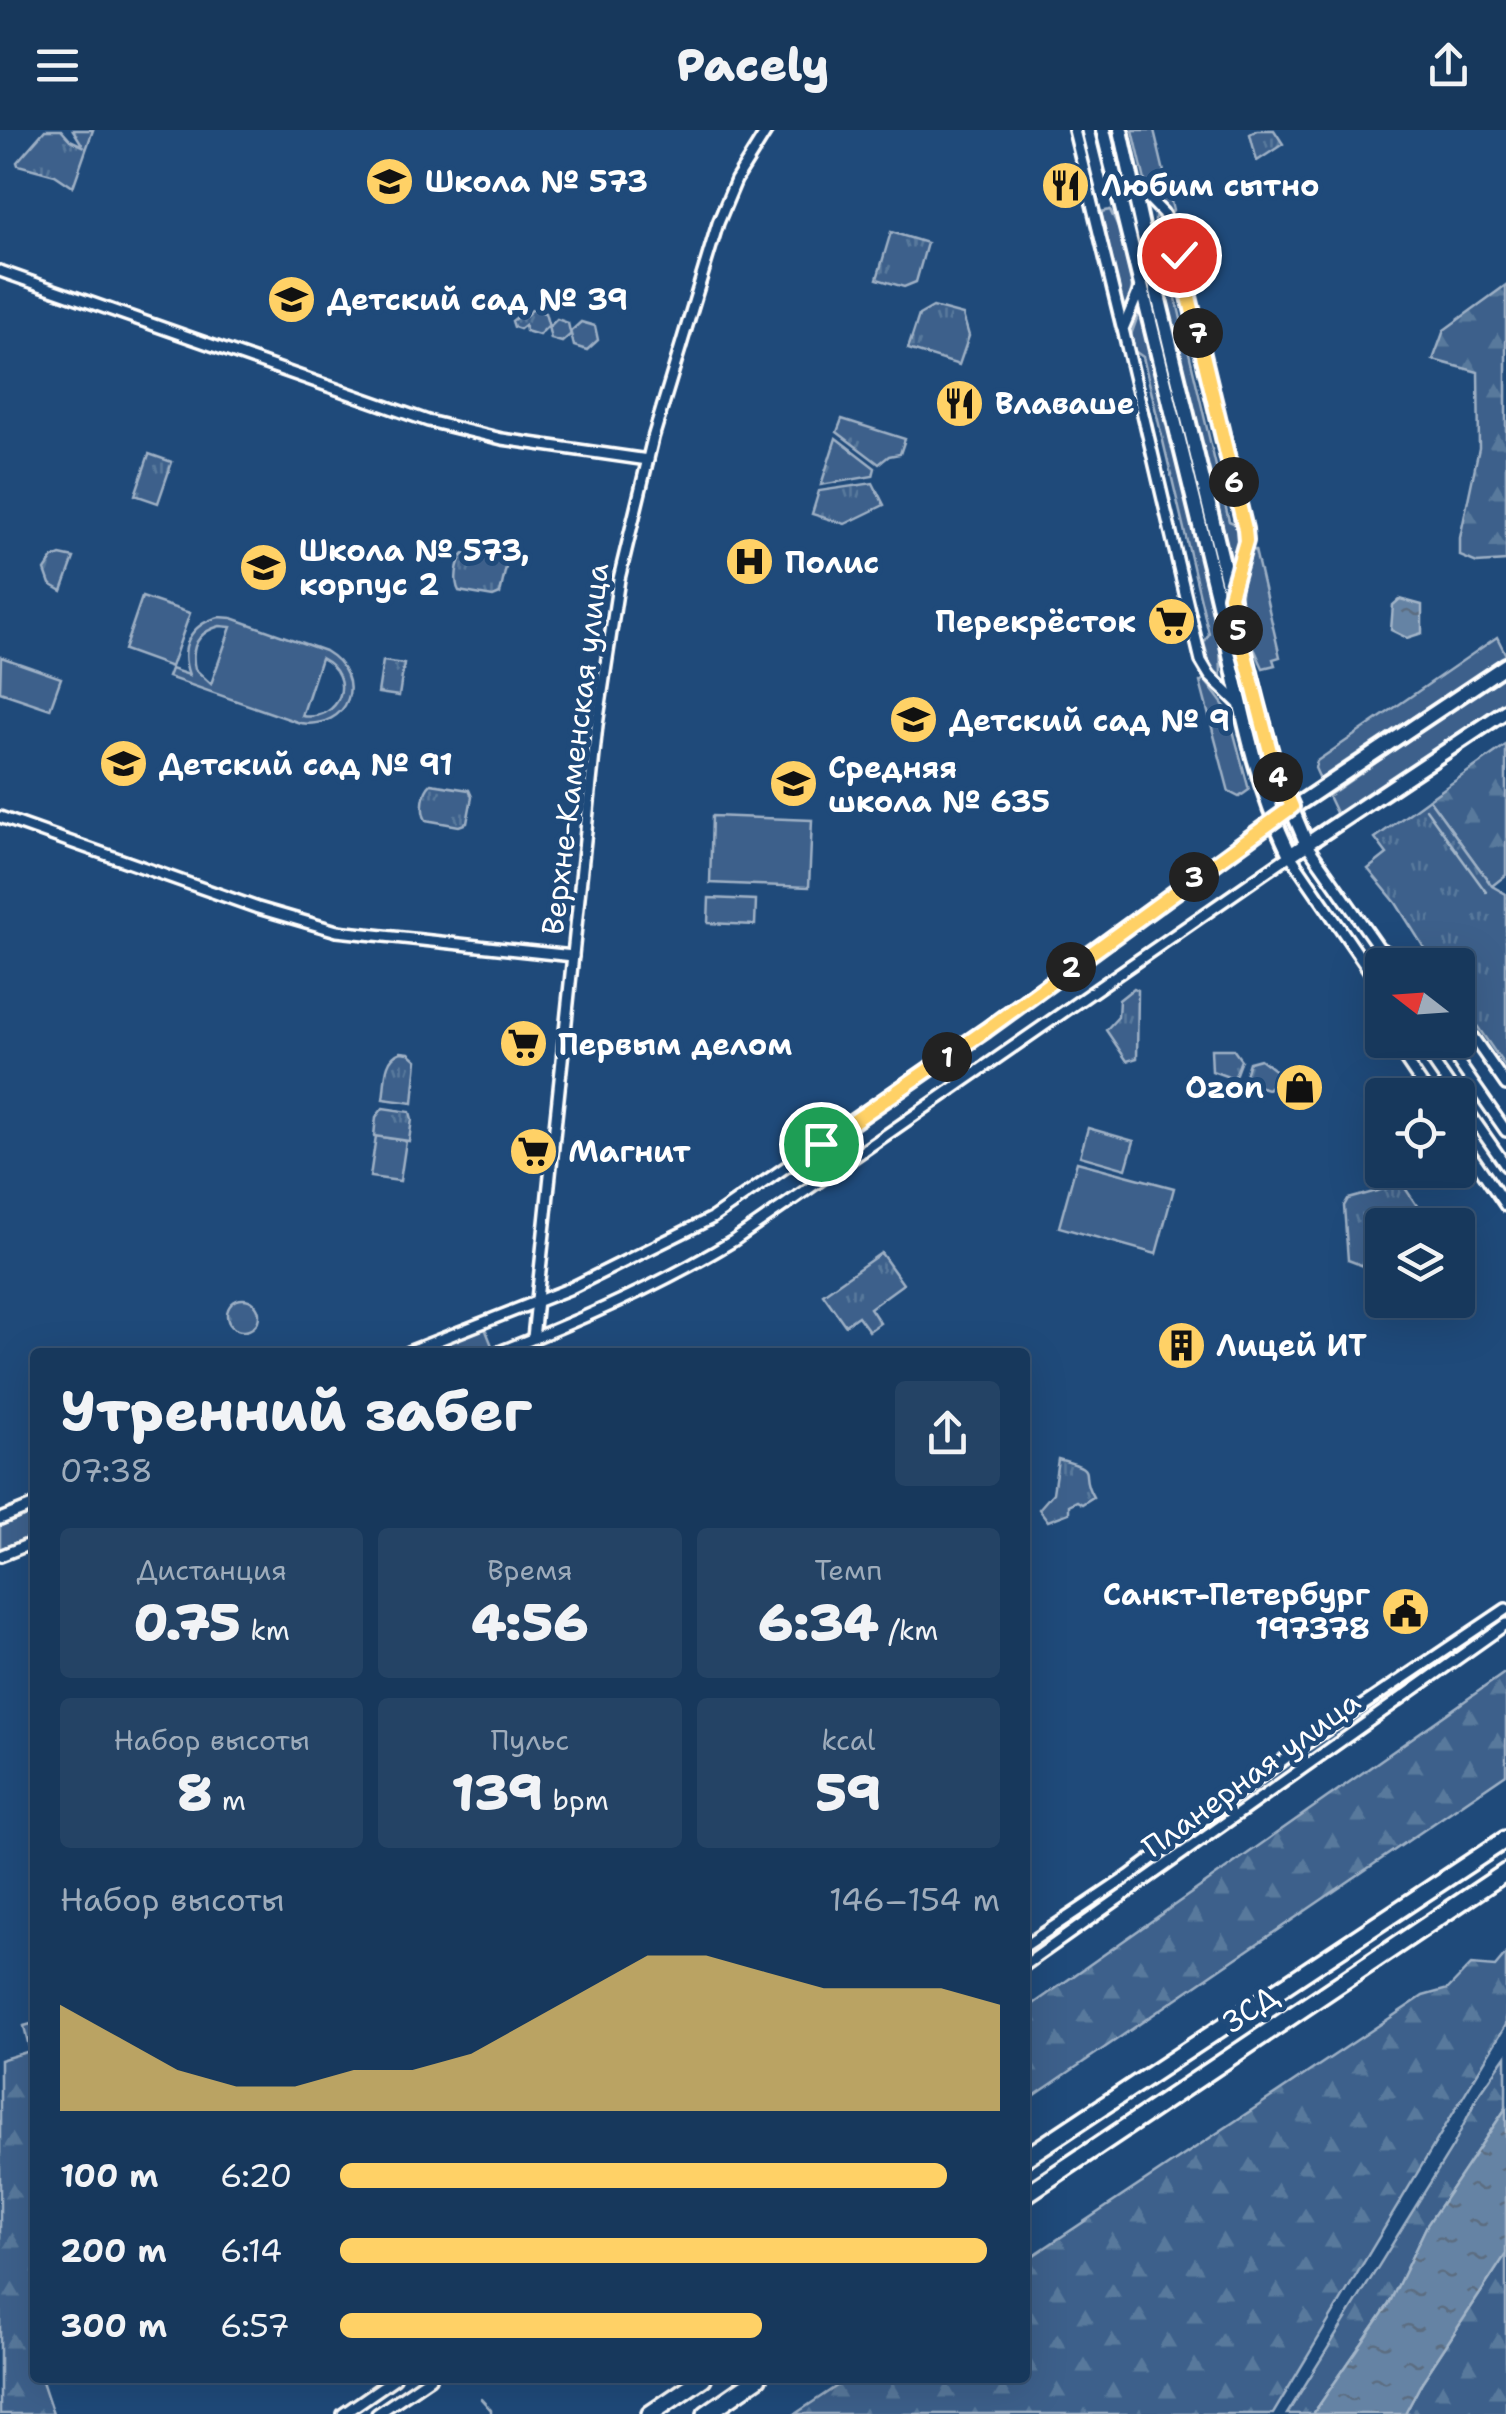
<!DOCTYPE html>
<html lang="ru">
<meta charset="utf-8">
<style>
body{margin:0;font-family:"Shantell Sans",sans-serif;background:#244365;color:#f1f3f6;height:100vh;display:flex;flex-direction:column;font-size:38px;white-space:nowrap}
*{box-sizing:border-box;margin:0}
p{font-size:32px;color:#9eacbb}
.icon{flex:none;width:55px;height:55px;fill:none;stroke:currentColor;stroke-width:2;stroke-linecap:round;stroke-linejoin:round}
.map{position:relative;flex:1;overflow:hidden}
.details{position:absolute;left:30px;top:1218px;width:1000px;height:1035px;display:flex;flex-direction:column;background:#17385c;border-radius:10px;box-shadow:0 10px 40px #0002,0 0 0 2px #365272}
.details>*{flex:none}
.needle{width:65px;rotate:287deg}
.tools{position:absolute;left:1365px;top:818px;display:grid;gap:20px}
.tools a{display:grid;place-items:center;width:110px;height:110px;border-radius:10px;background:#17385c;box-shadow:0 10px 40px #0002,0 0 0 2px #365272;font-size:50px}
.pin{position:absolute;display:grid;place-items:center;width:85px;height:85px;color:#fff;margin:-42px;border:5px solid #fff;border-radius:50%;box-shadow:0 2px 10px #0007}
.km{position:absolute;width:50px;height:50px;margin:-25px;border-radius:50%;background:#222;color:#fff;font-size:28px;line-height:50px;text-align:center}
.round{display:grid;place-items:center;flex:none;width:105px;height:105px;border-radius:10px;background:#244365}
.summary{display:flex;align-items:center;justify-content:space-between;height:170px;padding:0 30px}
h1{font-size:55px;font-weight:800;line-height:75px}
.metrics{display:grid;grid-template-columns:repeat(3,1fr);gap:15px;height:170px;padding:10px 30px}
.metrics div{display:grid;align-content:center;border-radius:10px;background:#244365;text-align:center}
.metrics b{font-size:50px;font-weight:800}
.metrics small{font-size:28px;font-weight:400}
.metrics p{font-size:28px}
.chart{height:280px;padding:20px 30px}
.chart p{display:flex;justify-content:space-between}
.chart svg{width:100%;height:180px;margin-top:10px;fill:#ffd166;opacity:.7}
ul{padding:0 30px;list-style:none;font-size:32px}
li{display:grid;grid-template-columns:160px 120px 1fr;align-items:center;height:75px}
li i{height:25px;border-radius:12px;background:#ffd166}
header{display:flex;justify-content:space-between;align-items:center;height:130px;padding:0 30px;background:#17385c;font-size:45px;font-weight:800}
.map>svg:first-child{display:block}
.grass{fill:#3c618b;stroke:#9eb0c5;stroke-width:2.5;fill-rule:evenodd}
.forest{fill:url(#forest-firs);stroke:#9eb0c5;stroke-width:2.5}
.park{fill:url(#park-tufts);stroke:#9eb0c5;stroke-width:2.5}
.water{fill:url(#water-ripples);stroke:#a3b5c8;stroke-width:2.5}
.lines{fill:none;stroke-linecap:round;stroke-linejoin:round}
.stream{stroke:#a3b5c8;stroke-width:2.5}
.street-casing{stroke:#fff;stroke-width:16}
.secondary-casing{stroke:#fff;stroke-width:20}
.highway-casing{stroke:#fff;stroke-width:22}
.street{stroke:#1f4a7a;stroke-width:9}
.secondary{stroke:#1f4a7a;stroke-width:12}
.highway{stroke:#1f4a7a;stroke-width:15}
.route-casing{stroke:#fff;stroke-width:20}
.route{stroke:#ffd166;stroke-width:12}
.labels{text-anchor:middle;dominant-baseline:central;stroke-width:10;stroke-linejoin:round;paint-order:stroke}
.poi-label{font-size:30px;font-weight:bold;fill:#fff;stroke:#1f4a7a;text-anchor:start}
.street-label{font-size:30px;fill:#fff;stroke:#1f4a7a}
</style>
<header><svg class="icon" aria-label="menu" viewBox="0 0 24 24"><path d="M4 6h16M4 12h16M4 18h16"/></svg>Pacely<svg class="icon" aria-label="share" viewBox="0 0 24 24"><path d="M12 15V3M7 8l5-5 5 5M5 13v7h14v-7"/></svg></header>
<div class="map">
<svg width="1506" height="2284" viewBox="0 0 1506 2284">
<defs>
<pattern id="forest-firs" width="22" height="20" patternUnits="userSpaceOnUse" patternTransform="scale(2.5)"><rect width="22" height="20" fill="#3c618b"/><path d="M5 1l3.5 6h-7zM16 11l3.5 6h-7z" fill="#59799c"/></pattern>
<pattern id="park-tufts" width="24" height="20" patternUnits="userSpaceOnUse" patternTransform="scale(2.5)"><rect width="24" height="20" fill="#3c618b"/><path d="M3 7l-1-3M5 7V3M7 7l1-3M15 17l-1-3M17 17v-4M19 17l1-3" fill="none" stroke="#59799c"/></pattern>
<pattern id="water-ripples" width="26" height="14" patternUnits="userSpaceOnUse" patternTransform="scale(2.5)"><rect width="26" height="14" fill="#6583a4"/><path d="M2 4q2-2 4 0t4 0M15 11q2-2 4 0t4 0" fill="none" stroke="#5b6d81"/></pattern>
</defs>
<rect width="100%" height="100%" fill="#1f4a7a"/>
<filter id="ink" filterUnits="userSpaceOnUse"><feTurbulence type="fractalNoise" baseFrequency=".01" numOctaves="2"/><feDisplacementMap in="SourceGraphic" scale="20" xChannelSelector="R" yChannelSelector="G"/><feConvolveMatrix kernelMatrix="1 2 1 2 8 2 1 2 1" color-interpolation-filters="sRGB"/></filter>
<g filter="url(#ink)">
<g class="grass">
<polygon points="1133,0 1154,0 1173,80 1171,83 1146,55"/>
<path d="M1110,80C1124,111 1142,144 1126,177L1122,175L1101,82Z"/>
<polygon points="1155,83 1167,100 1171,118 1166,126 1229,391 1238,395 1239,419 1232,441 1155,129"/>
<polygon points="1141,177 1220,507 1221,547 1211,537 1204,513 1209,504 1143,227 1133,220 1131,205"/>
<path d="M1250,420H1255L1280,527L1273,529L1275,535L1263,538C1239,486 1234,476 1250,420Z"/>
<polygon points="142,467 190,483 171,537 124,520"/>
<path d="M219,487L232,488L325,521C369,547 350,600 300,593L168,547L171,539L189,545C179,517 189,495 219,487ZM220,496L231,497L211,554L195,539C190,517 198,502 220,496ZM321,528C357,546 341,592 302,586Z"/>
<path d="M1497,507L1506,525C1445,568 1381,606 1320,649L1315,638L1317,631Z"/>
<polygon points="1,527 61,548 50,579 0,562"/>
<polygon points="1506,543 1506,570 1338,687 1328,666"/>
<polygon points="1204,549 1228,581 1249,660 1239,667 1229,662 1200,552"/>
<polygon points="712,686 812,690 809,757 710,753"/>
<polygon points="709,768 756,770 755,795 708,793"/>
<polygon points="1088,998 1134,1011 1126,1039 1080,1026"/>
<polygon points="376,1006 406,1011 400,1051 370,1047"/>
<polygon points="1077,1032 1174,1058 1156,1124 1059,1097"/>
<polygon points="485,1198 493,1218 483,1222 426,1222"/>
<polygon points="35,1382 35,1405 0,1419 0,1396"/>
</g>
<g class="forest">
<polygon points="1506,155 1506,431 1477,433 1460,426 1460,408 1479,318 1478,242 1433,230 1444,200"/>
<polygon points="1506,615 1506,745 1492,756 1429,669"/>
<polygon points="1506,1542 1506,1644 1025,1972 1025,1880"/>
<polygon points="1506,1824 1506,1895 1273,2284 795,2284 849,2248 1025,2248 1025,2131 1423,1866 1448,1859 1471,1835 1495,1837"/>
<polygon points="35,1893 35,2202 28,2207 35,2228 35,2248 41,2248 53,2284 0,2284 0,1930 30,1921 24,1896"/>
<polygon points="1506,1926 1506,1978 1427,2095 1389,2174 1313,2284 1287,2284 1453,2016 1478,1966"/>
<polygon points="1506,2124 1506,2284 1405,2284 1422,2252"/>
</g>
<g class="park">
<polygon points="45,0 61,0 70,10 83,16 73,0 93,0 73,57 55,45 18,35 17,32"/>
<polygon points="1257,0 1274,0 1283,14 1257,31 1250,4"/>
<polygon points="891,102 927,113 916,152 904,157 877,149"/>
<polygon points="933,177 963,185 969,206 959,235 908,219 919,185"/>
<polygon points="533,179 545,183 549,197 557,189 568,193 570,202 581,192 595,196 598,210 587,220 574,216 571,204 562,212 551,209 548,196 539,205 526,201 525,195 520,199 514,197 512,191 517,187 523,188"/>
<polygon points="842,289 905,309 900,324 889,326 879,334 837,302"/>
<polygon points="836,308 875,338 873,346 821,355"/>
<polygon points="149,324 172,332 158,373 135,365"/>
<polygon points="873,353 884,375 845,394 812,384 819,361"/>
<path d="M464,424L502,430L506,437L500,464L493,467L459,461C454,452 456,432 464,424Z"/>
<polygon points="60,425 74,428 62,461 50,454 45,440 53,428"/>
<polygon points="383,531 404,534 399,566 378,563"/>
<path d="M431,654L469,660L472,667L467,693L459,696L426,690C420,680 423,661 431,654Z"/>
<polygon points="1429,669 1492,756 1506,764 1506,938 1458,868 1458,835 1435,835 1396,773 1368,739 1387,724 1375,708"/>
<polygon points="1134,858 1138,860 1137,928 1127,931 1106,900 1118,887 1119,870"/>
<polygon points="1211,919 1233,919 1241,930 1234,949 1212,941"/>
<path d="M401,922L409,923L417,930L413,973L383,969C386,952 383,928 401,922Z"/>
<polygon points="1260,929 1281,945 1268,959 1243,952 1249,932"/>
<polygon points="383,978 410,982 412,989 409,1011 374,1006 376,987"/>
<polygon points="1395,1056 1405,1058 1430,1095 1382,1095 1382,1143 1348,1130 1344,1076 1348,1069"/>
<polygon points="881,1123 903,1154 870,1178 880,1193 869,1201 858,1186 845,1195 823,1164"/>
<circle cx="243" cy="1185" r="16"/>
<path d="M1058,1329C1102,1341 1076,1339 1093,1367L1082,1374L1077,1371L1069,1375V1383L1048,1391L1039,1379L1053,1363Z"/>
</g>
<g class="water">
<polygon points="1400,469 1422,475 1422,503 1407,508 1391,500 1393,475"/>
<polygon points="1506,1978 1506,2124 1422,2252 1405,2284 1313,2284 1389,2174 1427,2095"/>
</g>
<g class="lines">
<g class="stream">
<polyline points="1426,679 1486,762"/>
<polyline points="481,2269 491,2280 491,2284"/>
</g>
<defs>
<g id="street">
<polyline points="1074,0 1122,197"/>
<polyline points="1135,54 1163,83 1174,105 1245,399 1246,411 1231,464"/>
<polyline points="0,141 428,291 502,309 648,330"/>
<polyline points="1141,156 1123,199 1201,531 1210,546 1238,573"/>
<polyline points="0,687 258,778 337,801 573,826"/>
<polyline points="1307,715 1391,835"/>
<polyline points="1383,820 1412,835"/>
<polyline points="1458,886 1506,955"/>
<polyline points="1392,910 1429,965"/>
<polyline points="1418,910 1456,965"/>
<polyline points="1443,910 1506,1001"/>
<polyline points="1458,967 1506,1036"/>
<polyline points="1458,1006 1506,1076"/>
<polyline points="533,1208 597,595 619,449 653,308 718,93 736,50 767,0"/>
<polyline points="408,1222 569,1159 712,1088 986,899 1273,691"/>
<path d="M499,1222C579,1191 659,1156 733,1111L1290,725L1382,859"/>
<polyline points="0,1389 35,1375"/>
<polyline points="0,1426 35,1412"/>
<polyline points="1025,1816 1129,1746 1295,1621 1506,1479"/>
<polyline points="1025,1835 1506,1494"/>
<polyline points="343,2284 395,2248"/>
<polyline points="377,2284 430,2248"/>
</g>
<g id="secondary">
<path d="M1103,0C1142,153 1179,307 1216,461C1238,553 1248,638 1290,725L1506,581"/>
<polyline points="1121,0 1148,124 1257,573 1277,644 1307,715"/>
<polyline points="1273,691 1506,535"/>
</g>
<g id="highway">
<polyline points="1025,2028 1506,1709"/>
<polyline points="1025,2065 1506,1742"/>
<polyline points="650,2284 703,2248"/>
<polyline points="706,2284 758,2248"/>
</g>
</defs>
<use href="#street" class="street-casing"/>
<use href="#secondary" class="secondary-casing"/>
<use href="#highway" class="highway-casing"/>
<use href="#street" class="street"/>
<use href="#secondary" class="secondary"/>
<use href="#highway" class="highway"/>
</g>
</g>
<g class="lines" filter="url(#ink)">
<defs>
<polyline id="route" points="821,1014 986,900 1292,677 1273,633 1230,466 1246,411 1245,399 1179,125"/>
</defs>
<use href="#route" class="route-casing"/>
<use href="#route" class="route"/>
</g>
<defs>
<symbol id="school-disc" viewBox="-11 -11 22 22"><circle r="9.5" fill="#ffd166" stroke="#1f4a7a"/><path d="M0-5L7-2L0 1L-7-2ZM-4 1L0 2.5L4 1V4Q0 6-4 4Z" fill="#111"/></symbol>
<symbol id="restaurant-disc" viewBox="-11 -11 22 22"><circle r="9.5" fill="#ffd166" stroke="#1f4a7a"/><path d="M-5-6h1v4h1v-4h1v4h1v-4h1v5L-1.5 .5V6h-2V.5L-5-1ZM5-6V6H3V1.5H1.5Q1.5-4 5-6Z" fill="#111"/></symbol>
<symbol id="hospital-disc" viewBox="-11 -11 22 22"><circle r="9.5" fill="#ffd166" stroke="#1f4a7a"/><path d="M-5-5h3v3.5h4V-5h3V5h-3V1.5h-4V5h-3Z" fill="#111"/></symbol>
<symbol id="supermarket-disc" viewBox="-11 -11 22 22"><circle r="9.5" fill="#ffd166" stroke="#1f4a7a"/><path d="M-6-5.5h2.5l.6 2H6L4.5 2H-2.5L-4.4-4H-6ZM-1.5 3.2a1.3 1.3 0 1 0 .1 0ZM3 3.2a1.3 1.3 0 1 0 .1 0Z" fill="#111"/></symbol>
<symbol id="shop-disc" viewBox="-11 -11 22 22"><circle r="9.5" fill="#ffd166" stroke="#1f4a7a"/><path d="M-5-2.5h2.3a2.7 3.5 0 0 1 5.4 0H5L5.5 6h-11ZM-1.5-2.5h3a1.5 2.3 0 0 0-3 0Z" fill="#111"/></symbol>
<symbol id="building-disc" viewBox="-11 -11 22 22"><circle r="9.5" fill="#ffd166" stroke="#1f4a7a"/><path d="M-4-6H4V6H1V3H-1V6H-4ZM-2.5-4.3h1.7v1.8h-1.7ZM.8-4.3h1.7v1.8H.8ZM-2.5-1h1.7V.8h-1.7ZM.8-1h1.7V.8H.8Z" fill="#111"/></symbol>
<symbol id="civic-disc" viewBox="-11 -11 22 22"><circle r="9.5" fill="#ffd166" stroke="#1f4a7a"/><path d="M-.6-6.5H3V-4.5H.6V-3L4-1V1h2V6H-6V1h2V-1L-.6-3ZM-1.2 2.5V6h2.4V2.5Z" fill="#111"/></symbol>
</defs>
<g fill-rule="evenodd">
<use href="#school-disc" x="362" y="24" width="55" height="55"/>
<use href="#restaurant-disc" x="1038" y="28" width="55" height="55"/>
<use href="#school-disc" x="264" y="142" width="55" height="55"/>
<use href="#restaurant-disc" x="932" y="246" width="55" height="55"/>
<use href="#hospital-disc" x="722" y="404" width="55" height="55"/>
<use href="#school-disc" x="236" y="410" width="55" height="55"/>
<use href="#supermarket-disc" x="1144" y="464" width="55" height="55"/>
<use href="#school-disc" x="886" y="562" width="55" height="55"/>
<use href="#school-disc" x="96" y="606" width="55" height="55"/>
<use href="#school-disc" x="766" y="626" width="55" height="55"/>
<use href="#supermarket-disc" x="496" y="886" width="55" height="55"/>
<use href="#shop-disc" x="1272" y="930" width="55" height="55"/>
<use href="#supermarket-disc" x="506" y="994" width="55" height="55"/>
<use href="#building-disc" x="1154" y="1188" width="55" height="55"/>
<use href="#civic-disc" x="1378" y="1454" width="55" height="55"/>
</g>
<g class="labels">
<g class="poi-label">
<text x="425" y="51">Школа № 573</text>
<text x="1101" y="55">Любим сытно</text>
<text x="327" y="169">Детский сад № 39</text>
<text x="995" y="273">Влаваше</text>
<text x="299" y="420">Школа № 573,<tspan x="299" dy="34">корпус 2</tspan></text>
<text x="785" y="432">Полис</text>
<text x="1136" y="491" text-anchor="end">Перекрёсток</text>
<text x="949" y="590">Детский сад № 9</text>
<text x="159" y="634">Детский сад № 91</text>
<text x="828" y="637">Средняя<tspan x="828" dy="34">школа № 635</tspan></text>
<text x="558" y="914">Первым делом</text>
<text x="1264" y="957" text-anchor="end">Ozon</text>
<text x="568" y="1021">Магнит</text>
<text x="1216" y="1215">Лицей ИТ</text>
<text x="1370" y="1464" text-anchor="end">Санкт-Петербург<tspan x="1370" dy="34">197378</tspan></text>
</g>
<g class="street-label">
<text transform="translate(575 619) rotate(-83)">Верхне-Каменская улица</text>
<text transform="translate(1251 1644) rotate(-36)">Планерная улица</text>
<text transform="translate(1250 1879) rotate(-34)">ЗСД</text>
</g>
</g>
</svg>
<div class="tools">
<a><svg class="needle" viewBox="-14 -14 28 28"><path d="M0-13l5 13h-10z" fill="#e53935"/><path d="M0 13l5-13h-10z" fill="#9eacbb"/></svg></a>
<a><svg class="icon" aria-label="locate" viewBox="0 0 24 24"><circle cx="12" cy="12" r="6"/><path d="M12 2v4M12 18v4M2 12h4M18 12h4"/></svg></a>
<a><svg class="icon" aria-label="layers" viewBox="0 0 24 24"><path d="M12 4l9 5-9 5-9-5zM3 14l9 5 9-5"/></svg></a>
</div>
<div class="pin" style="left:821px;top:1014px;background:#1e9e55"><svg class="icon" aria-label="arrive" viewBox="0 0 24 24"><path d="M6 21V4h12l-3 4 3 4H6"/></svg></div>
<div class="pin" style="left:1179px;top:125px;background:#d93025"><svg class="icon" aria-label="check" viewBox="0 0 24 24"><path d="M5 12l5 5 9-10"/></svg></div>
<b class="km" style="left:947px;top:927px">1</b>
<b class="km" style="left:1071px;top:837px">2</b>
<b class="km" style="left:1194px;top:747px">3</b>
<b class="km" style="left:1278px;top:647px">4</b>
<b class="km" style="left:1238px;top:500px">5</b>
<b class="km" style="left:1234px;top:352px">6</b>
<b class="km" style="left:1198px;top:203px">7</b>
<section class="details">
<div class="summary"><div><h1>Утренний забег</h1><p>07:38</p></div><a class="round"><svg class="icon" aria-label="share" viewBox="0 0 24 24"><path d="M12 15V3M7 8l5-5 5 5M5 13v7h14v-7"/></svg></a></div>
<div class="metrics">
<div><p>Дистанция</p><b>0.75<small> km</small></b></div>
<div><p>Время</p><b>4:56</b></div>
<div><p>Темп</p><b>6:34<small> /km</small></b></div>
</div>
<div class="metrics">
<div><p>Набор высоты</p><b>8<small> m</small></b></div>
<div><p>Пульс</p><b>139<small> bpm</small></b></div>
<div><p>kcal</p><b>59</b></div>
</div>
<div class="chart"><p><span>Набор высоты</span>146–154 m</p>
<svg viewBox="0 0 160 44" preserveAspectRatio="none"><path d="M0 44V18L10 26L20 34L30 38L40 38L50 34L60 34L70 30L80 22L90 14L100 6L110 6L120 10L130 14L140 14L150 14L160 18V44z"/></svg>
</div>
<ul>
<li><b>100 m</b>6:20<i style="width:92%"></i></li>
<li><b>200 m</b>6:14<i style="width:98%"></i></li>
<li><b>300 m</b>6:57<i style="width:64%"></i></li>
</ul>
</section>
</div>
